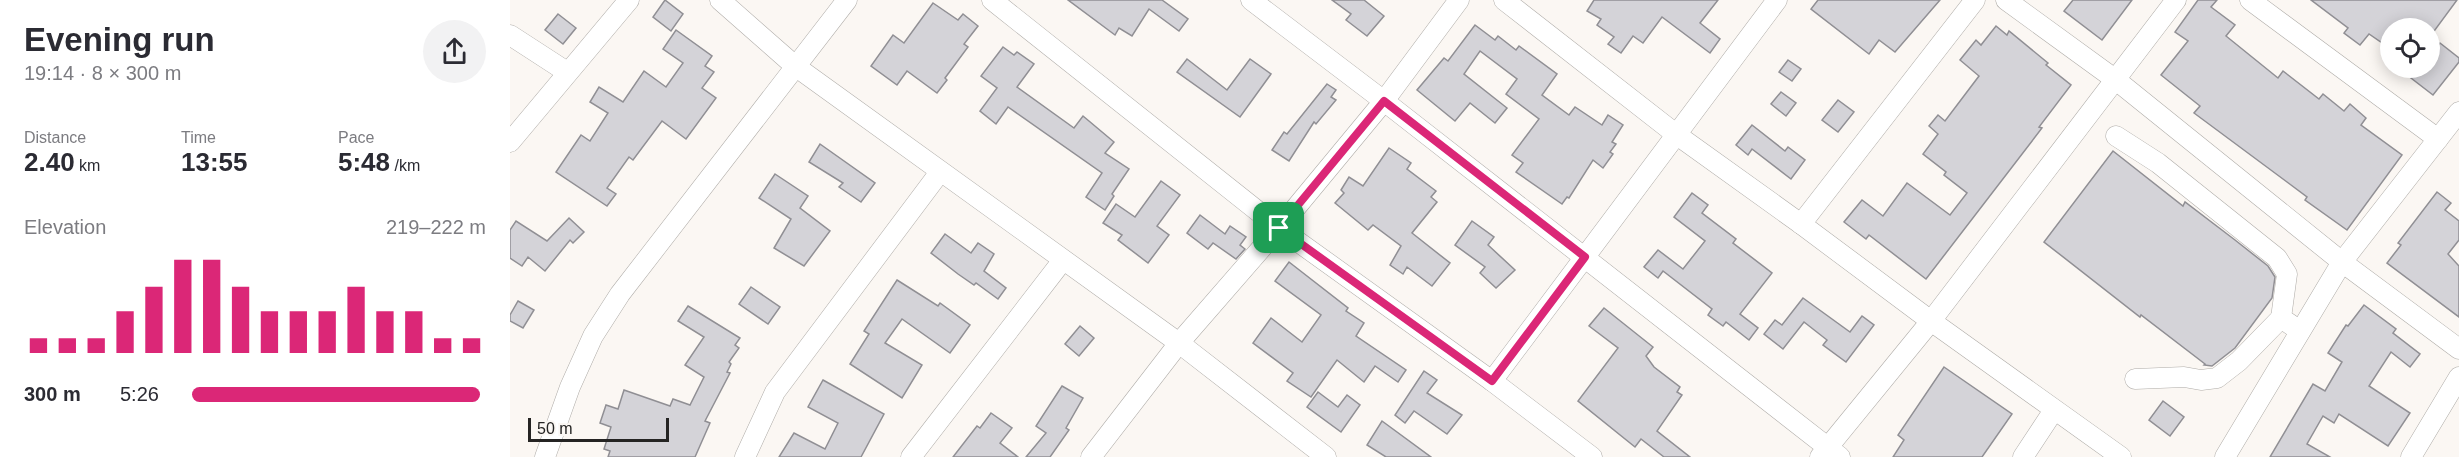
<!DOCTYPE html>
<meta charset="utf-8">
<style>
body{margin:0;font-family:Helvetica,sans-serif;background:#f2f2f3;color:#2b2b33;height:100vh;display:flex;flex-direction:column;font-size:22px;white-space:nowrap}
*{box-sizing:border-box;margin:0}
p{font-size:20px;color:#7c7c81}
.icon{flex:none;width:33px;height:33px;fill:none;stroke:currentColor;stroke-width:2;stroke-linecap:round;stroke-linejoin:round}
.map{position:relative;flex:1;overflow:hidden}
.side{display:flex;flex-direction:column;background:#fff;width:510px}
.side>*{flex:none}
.fabs{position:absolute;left:1870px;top:18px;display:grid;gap:12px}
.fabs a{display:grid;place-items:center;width:60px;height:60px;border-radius:50%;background:#fff;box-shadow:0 3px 15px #0003;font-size:30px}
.scale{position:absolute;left:18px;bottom:15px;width:141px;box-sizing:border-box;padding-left:6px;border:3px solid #252423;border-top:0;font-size:16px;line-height:21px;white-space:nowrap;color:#252423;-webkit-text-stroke:4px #fbf7f3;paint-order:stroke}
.pin{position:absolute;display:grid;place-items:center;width:51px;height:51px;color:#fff;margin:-26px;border-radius:12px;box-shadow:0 3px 9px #0006}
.round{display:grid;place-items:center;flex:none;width:63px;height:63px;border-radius:32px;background:#f2f2f3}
.summary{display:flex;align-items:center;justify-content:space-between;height:102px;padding:0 24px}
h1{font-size:33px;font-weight:600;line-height:45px}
.metrics{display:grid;grid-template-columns:repeat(3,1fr);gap:9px;height:102px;padding:6px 24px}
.metrics div{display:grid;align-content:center}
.metrics b{font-size:26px;font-weight:600}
.metrics small{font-size:16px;font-weight:400}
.metrics p{font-size:16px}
.chart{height:168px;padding:12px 24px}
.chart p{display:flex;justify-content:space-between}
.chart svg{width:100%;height:108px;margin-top:6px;stroke:#db2777;stroke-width:6}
ul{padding:0 24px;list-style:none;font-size:20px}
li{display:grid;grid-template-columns:96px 72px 1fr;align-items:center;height:45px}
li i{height:15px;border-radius:8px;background:#db2777}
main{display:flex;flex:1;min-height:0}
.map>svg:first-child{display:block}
.building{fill:#d4d3d8;stroke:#908f94;stroke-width:1.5}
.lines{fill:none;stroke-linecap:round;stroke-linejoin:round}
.minor-casing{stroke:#afaca8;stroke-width:21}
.minor{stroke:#fff;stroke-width:20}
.route-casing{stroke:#fff;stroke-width:12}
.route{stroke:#db2777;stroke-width:8}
</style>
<main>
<section class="side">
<div class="summary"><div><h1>Evening run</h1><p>19:14 · 8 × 300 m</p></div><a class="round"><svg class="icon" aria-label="share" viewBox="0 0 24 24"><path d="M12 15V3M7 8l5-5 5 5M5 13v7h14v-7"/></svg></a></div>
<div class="metrics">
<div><p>Distance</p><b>2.40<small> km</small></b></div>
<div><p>Time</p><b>13:55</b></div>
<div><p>Pace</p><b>5:48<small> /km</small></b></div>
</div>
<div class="chart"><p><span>Elevation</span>219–222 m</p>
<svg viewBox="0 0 160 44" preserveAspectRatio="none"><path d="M5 44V38M15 44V38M25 44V38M35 44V27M45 44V17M55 44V6M65 44V6M75 44V17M85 44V27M95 44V27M105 44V27M115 44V17M125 44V27M135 44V27M145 44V38M155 44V38"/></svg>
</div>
<ul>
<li><b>300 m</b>5:26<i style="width:98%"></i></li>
</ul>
</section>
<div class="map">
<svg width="1949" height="457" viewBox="0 0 1949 457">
<rect width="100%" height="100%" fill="#fbf7f3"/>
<g class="building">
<polygon points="155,0 173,14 161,31 143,17"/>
<polygon points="558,0 652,0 678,19 669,31 639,9 622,36 609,28 605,35"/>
<polygon points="822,0 854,0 874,16 857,36 836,20 841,14"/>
<polygon points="1084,0 1208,0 1190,23 1210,39 1200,53 1152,17 1133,43 1123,36 1111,53 1098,44 1104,37 1087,25 1091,19 1077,11"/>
<polygon points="1308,0 1430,0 1385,52 1369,40 1359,54 1301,9"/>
<polygon points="1563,0 1622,0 1592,40 1554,11"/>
<polygon points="1688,0 1707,0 1701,7 1725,25 1716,36 1768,78 1773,71 1809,99 1813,94 1834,111 1840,104 1856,118 1851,125 1892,155 1837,230 1795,200 1797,197 1777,182 1684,113 1690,106 1651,75 1678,41 1665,32"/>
<polygon points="1801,0 1947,0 1922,34 1920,28 1881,28 1881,49 1859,34 1850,45 1834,33 1838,28"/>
<polygon points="423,3 448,20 453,14 468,26 454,44 458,47 435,78 437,80 427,93 397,71 387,85 361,66 383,35 394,43"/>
<polygon points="48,14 66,28 53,44 35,30"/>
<polygon points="965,25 985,40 988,36 1006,50 1009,46 1047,74 1032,95 1059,115 1065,107 1092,125 1098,115 1113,125 1102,142 1106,144 1100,152 1103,154 1093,168 1083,160 1059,198 1057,197 1052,204 1006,172 1013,163 1002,155 1029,119 996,94 1007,79 970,51 954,74 997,108 985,123 960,103 945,121 907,90 934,58 938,61"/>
<polygon points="1486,26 1497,35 1499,31 1538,63 1536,65 1561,85 1529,127 1532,128 1416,279 1359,235 1356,239 1334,222 1352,200 1373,216 1397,183 1440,215 1457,193 1434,175 1436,172 1413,154 1428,134 1419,126 1428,115 1435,121 1469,76 1450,60 1466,40 1471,45"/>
<polygon points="166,30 202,56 195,66 204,72 192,88 206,98 176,139 152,121 123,160 119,157 97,188 106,194 97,206 46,172 71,135 80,141 98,113 80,102 89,87 113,102 134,71 156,87 173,63 153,49"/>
<polygon points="1930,43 1949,58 1949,62 1923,95 1888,68 1920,68 1920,56"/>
<polygon points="493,47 504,55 507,52 524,64 507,87 564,128 573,116 604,142 595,153 619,169 602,194 604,196 595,210 576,197 592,173 498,107 486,124 470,111 487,88 471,76"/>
<polygon points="677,59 717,90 740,59 761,74 730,117 667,72"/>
<polygon points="1278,60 1291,69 1282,81 1269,72"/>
<polygon points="817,84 826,90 821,97 826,100 806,124 804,122 779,161 762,150 774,132 777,134"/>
<polygon points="1271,92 1286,103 1276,116 1261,104"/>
<polygon points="1328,100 1344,112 1328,132 1312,120"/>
<polygon points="1242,125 1275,151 1278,147 1295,160 1281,179 1242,149 1238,155 1226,145"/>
<polygon points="310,144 365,183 351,202 329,187 333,183 299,162"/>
<polygon points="879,148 901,163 897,169 926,191 921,197 927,202 902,233 940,263 922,286 897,267 893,274 880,265 891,246 863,225 858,230 825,203 834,193 831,190 839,177 853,186"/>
<polygon points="1603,151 1673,206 1675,202 1725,240 1758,266 1765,277 1762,298 1725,348 1702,366 1694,365 1695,364 1631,315 1630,317 1534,242"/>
<polygon points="265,174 298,196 290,208 320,231 294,266 264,248 281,219 249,198"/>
<polygon points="651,181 670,195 647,226 659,235 638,263 608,240 612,235 593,223 606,204 625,217"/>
<polygon points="1927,192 1941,203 1935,210 1949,221 1949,240 1938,254 1949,266 1949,317 1877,263 1891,245 1888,243"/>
<polygon points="1182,193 1198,205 1192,213 1226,239 1223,243 1262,273 1230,314 1248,328 1239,340 1216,322 1213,326 1198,315 1202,309 1153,271 1148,278 1134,267 1148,250 1173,269 1195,241 1164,217"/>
<polygon points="690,215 715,234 720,226 736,237 730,245 735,249 726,259 703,243 698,249 677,233"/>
<polygon points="59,218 74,232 63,243 60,240 35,271 18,257 12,266 0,258 0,230 6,221 37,241"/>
<polygon points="962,221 984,237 978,245 1005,270 986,288 970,273 975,267 945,245"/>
<polygon points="435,234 461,253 468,243 484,254 474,271 496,288 488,299 466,283 464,285 448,274 421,253"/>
<polygon points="779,262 838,308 836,311 854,323 846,336 896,370 888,382 865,366 854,382 827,360 801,397 777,381 783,373 743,343 761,318 792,342 811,315 765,281"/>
<polygon points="387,280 428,306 430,303 460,325 440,353 392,319 375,343 412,365 392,398 340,364 359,334 354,331"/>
<polygon points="241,287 270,307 258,324 229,304"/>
<polygon points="1293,298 1340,332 1352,316 1364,325 1336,362 1313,345 1317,340 1294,322 1273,349 1254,334 1265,320 1272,325"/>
<polygon points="8,301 24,310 13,328 0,321 0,315"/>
<polygon points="1854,305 1886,329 1883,333 1910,354 1900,367 1881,352 1859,386 1900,413 1878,446 1829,414 1824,423 1813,416 1797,444 1820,457 1760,457 1803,384 1815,391 1832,362 1818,353 1836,325 1838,326"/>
<polygon points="178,306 230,338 225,345 229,348 219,362 221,364 217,372 220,373 195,421 200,423 185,457 98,457 100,451 94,449 101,427 90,423 96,405 108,409 114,390 160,406 163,399 180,405 194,377 175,365 194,337 168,321"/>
<polygon points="1094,308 1143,347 1136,356 1144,367 1170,387 1167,392 1172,395 1147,431 1180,457 1154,457 1131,439 1125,447 1068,401 1108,348 1079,326"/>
<polygon points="570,326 584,338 569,356 555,344"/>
<polygon points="1434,367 1502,414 1472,457 1383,457 1394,440 1388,435"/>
<polygon points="914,371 927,380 917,393 952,415 937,434 904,411 895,423 885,415"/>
<polygon points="313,380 374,414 351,457 269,457 284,433 315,449 328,423 298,407"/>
<polygon points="552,386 573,398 556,428 559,430 540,457 516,457 536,433 526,426"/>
<polygon points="808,392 828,407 837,395 850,405 831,432 797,407"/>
<polygon points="1653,401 1674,417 1660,436 1639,420"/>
<polygon points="481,413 502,428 490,443 508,457 443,457 467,426 470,428"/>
<polygon points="872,421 921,457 876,457 857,445"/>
</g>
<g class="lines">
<defs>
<g id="minor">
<polyline points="210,0 285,66 669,343 816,457"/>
<polyline points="482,0 769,228 982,381 1082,457"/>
<polyline points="741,0 874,101 1330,457"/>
<polyline points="994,0 1167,135 1291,224 1421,321 1611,457"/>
<polyline points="1496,0 1606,80 1832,262 1949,349"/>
<polyline points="1740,0 1928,139"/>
<polyline points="0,35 57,72"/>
<polyline points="1606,136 1648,163 1767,258 1777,274 1771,318 1790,331"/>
<polyline points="0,142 119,0"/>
<polyline points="1291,224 1465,0"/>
<polyline points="1625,379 1674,377 1691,380 1707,378 1729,361 1771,318"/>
<polyline points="982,381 1267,0"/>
<polyline points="35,457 60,387 83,336 110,294 337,0"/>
<polyline points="235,457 265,392 430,172"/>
<polyline points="401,457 553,260"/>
<polyline points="581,457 669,343 769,228 874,101 949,0"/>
<polyline points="1310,457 1421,321 1666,0"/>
<polyline points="1513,457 1544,410"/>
<polyline points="1715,457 1832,262 1949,112"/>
<polyline points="1901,457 1949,377"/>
</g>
</defs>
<use href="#minor" class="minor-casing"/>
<use href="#minor" class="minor"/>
</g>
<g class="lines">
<defs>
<polygon id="route" points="874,101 1075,257 982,381 769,228"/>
</defs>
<use href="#route" class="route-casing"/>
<use href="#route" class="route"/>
</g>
</svg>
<div class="fabs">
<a><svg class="icon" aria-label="locate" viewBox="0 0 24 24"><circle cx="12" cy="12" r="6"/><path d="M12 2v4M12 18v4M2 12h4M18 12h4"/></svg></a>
</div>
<div class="scale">50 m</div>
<div class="pin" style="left:769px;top:228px;background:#1e9e55"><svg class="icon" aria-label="arrive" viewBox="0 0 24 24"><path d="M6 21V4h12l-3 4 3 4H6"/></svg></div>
</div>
</main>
